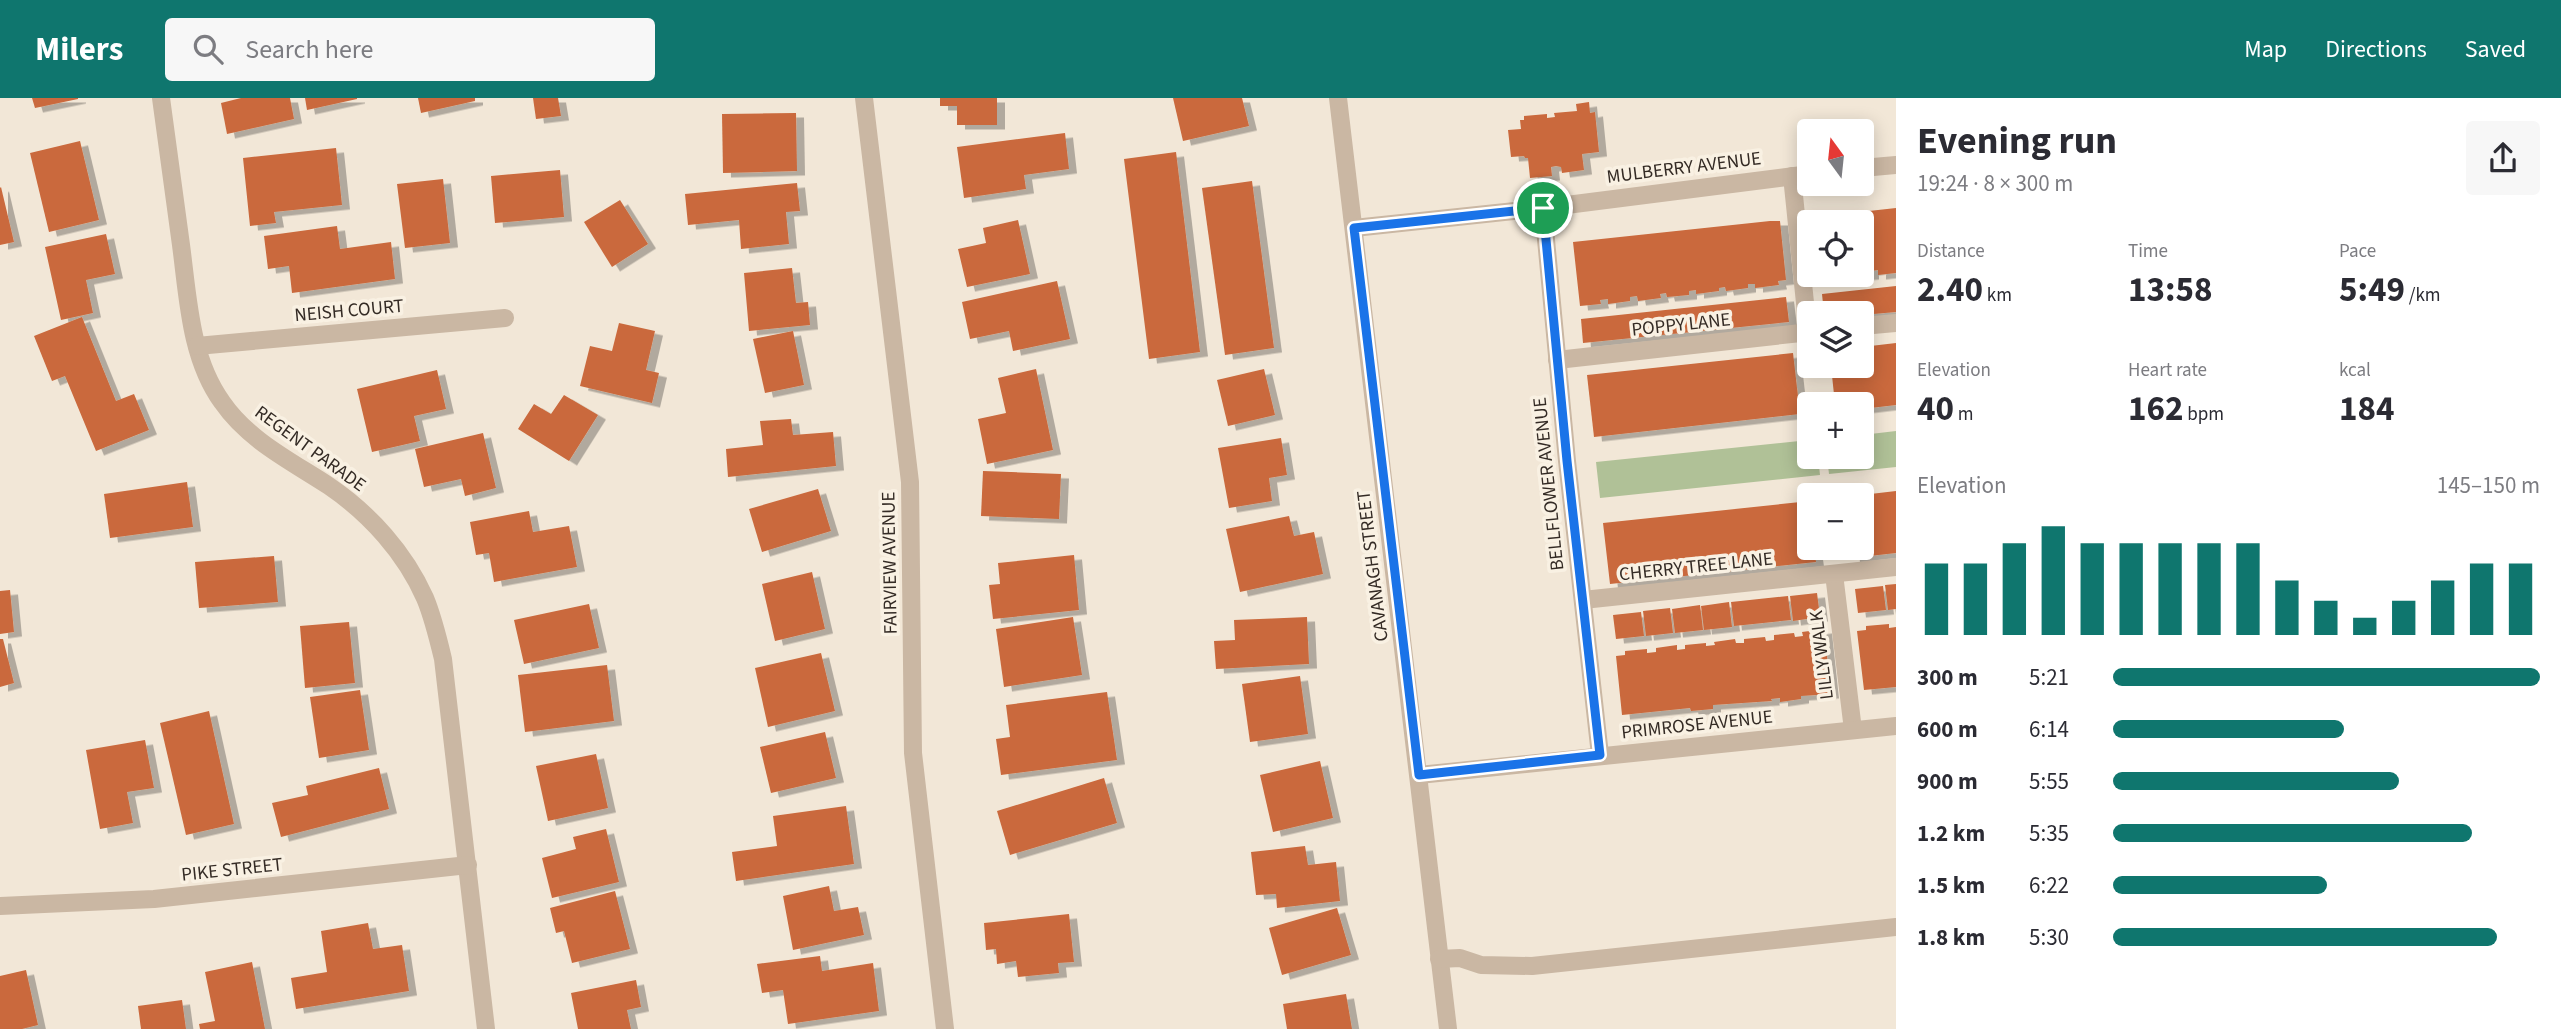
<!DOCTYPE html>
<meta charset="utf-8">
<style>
body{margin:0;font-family:"Source Sans 3",sans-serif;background:#f7f7f7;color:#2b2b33;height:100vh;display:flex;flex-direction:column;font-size:26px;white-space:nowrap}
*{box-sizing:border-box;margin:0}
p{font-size:23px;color:#7c7c81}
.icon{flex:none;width:38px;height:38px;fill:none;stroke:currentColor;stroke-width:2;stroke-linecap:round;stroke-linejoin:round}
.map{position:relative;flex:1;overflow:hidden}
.drawer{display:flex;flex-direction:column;background:#fff;width:665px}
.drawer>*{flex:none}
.needle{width:46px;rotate:345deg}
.tools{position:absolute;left:1797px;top:21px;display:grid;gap:14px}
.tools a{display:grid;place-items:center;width:77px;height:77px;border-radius:7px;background:#fff;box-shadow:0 4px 18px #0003;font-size:35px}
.pin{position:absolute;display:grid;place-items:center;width:60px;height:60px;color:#fff;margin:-30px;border:4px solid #fff;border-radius:50%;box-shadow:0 2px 7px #0007}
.round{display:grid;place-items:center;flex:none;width:74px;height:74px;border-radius:7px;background:#f7f7f7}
.overview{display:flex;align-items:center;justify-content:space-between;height:119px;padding:0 21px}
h1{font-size:38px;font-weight:700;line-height:52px}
.figures{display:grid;grid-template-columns:repeat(3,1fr);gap:10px;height:119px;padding:7px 21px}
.figures div{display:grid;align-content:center}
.figures b{font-size:35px;font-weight:700}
.figures small{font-size:19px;font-weight:400}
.figures p{font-size:19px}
.chart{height:196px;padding:14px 21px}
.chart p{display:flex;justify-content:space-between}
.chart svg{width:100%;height:126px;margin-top:7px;stroke:#0f766e;stroke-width:6}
ul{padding:0 21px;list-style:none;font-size:23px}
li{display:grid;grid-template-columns:112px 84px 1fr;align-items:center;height:52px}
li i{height:18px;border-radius:9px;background:#0f766e}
header{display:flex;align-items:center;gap:42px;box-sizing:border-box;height:98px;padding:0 35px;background:#0f766e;color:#fff}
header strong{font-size:33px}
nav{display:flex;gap:38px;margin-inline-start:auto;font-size:24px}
.search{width:490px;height:63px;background:#f7f7f7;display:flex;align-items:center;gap:18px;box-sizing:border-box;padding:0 24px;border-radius:7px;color:#7c7c81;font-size:26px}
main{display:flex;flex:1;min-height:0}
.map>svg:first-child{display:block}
.green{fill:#b0c197}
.building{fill:#ca693c;filter:url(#shadow)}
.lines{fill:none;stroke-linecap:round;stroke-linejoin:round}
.minor{stroke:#cab7a3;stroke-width:18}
.route-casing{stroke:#fff;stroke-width:14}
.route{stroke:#1a73e8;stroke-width:9}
.labels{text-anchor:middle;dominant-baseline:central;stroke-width:7;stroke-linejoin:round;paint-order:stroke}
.street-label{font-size:19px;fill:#342b25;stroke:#f9f1e3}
</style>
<header>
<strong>Milers</strong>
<div class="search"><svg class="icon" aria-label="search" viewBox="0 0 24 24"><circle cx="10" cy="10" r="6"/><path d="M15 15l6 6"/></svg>Search here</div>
<nav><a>Map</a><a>Directions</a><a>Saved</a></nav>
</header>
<main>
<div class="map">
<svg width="1896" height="931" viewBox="0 0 1896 931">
<defs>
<filter id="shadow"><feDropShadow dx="8" dy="4.5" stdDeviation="0" flood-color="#0004"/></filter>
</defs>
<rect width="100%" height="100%" fill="#f2e7d7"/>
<g class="green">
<polygon points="1896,333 1896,369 1829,376 1827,359 1862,359 1862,337"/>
<polygon points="1809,342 1810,359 1818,359 1820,377 1600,400 1596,364"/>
</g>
<g class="building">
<polygon points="32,0 78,0 78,1 35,10"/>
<polygon points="241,0 290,0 294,21 227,36 221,5"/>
<polygon points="305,0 357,0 357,1 307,12"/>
<polygon points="418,0 475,0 475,3 421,15"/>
<polygon points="533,0 558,0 561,18 536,21"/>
<polygon points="940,0 997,0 997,27 957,27 957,8 940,8"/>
<polygon points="1173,0 1242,0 1249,28 1183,43"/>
<polygon points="1589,4 1590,15 1595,14 1599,54 1582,56 1584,72 1562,75 1561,69 1556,68 1551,69 1552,78 1530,80 1528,60 1525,60 1524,58 1511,59 1508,32 1521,31 1520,22 1524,22 1524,18 1547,16 1547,20 1555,19 1554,15 1577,13 1576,6"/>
<polygon points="796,15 797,73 723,75 722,16"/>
<polygon points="1065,35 1069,71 1024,77 1026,91 964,100 957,49"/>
<polygon points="80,43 99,122 49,134 30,55"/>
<polygon points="336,50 342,107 274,114 276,125 250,128 243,60"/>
<polygon points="1176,54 1200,254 1149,261 1124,61"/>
<polygon points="560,72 564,119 495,125 491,78"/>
<polygon points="443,81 450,145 405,150 397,86"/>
<polygon points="1252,83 1274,250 1225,257 1202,90"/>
<polygon points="797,85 800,113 786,114 789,146 741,151 739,122 688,127 685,96"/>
<polygon points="1,89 14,144 0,147 0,90"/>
<polygon points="620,102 648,146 612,169 584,124"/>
<polygon points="1896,110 1896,175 1878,177 1878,172 1871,173 1871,177 1862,178 1862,124 1815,124 1815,119"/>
<polygon points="1018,122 1030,176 967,189 958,151 986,145 983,130"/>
<polygon points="1770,123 1780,123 1786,182 1778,183 1779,187 1755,190 1755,186 1748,186 1748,190 1726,193 1725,189 1719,190 1719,193 1696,196 1696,192 1689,193 1689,197 1667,199 1666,195 1660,196 1661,200 1638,203 1637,198 1630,199 1630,203 1608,206 1608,201 1600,202 1601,206 1580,208 1573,144"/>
<polygon points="337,128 340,151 391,144 395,181 292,195 289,168 268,171 264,138"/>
<polygon points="106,136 115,176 86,182 93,215 61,222 45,149"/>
<polygon points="792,170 796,205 808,204 810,227 749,233 744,175"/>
<polygon points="1057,183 1070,241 1013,253 1009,233 970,241 962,204"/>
<polygon points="1896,188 1896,214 1862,217 1824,215 1822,196"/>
<polygon points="1786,199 1789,224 1583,245 1581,221"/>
<polygon points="82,219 116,303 134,296 149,332 96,353 65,278 52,283 34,238"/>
<polygon points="619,225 655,233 646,272 659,275 652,305 580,288 590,248 612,253"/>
<polygon points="793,233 804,287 765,295 753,241"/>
<polygon points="1896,245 1896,307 1862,311 1862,306 1835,306 1831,268 1862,268 1862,249"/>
<polygon points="1793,255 1800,316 1594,339 1587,277"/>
<polygon points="1036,271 1053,352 987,366 978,321 1006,315 998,280"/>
<polygon points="1264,271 1275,317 1228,328 1217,282"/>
<polygon points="437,272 446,311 414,318 420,343 372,354 357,291"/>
<polygon points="564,297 598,317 569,363 518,331 534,306 551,316"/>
<polygon points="791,321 793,337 833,334 836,368 728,379 726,351 763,347 760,323"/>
<polygon points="483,335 496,390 465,398 461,381 424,389 415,351"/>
<polygon points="1281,340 1287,377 1269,380 1272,403 1229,410 1218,350"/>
<polygon points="983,373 1061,376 1059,421 981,418"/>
<polygon points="187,384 193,429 110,440 104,396"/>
<polygon points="818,391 831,433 762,454 749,411"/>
<polygon points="1896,393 1896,455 1852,460 1851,450 1862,450 1862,397"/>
<polygon points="1810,403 1810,450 1814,450 1816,464 1610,486 1603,425"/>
<polygon points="529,413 533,434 569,428 577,469 494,484 489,455 476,457 470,424"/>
<polygon points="1289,418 1294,438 1314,434 1323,476 1240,494 1226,431"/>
<polygon points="1074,457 1079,512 993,521 989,487 1000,486 998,465"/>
<polygon points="274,458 278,504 199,510 195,464"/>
<polygon points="812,474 825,531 775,543 762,486"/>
<polygon points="1896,486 1896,511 1888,512 1885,487"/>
<polygon points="1883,488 1886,512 1858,515 1855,491"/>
<polygon points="10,492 14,534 0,536 0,493"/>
<polygon points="1817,495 1820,519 1793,523 1790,498"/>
<polygon points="1788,498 1791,522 1734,528 1731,504"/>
<polygon points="1729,504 1732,529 1704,532 1701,508"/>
<polygon points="589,506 599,550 524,566 514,522"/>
<polygon points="1700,507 1703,532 1675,535 1672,511"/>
<polygon points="1670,510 1673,535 1646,538 1643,513"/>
<polygon points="1641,514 1644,538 1616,541 1613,517"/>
<polygon points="1073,519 1082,577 1004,589 996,531"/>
<polygon points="1307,519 1309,566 1216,571 1214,543 1235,542 1234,522"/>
<polygon points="349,524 355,585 305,590 300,528"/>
<polygon points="1889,526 1889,530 1896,529 1896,589 1864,592 1857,533 1866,532 1866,528"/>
<polygon points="1824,531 1831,596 1801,598 1801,601 1780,604 1780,600 1771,601 1772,603 1713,607 1713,611 1691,613 1690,610 1622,617 1616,558 1625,557 1625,553 1647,551 1647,555 1656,554 1656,550 1677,547 1677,552 1685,551 1685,547 1706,545 1706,548 1715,547 1714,544 1735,541 1736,545 1744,545 1744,541 1765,539 1766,543 1774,542 1774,537 1794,535 1795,539 1803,538 1802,534"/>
<polygon points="0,541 3,541 14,585 0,589"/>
<polygon points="821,555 835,613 768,629 755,570"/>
<polygon points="607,567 614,623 525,634 518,577"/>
<polygon points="1300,578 1308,636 1250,644 1242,586"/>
<polygon points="360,592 369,652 319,660 310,599"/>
<polygon points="1107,594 1117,662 1001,677 996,641 1010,639 1006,607"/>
<polygon points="209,613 234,726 186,737 160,625"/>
<polygon points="825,634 836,680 771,695 760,649"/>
<polygon points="145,642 154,690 127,694 133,725 100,731 86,652"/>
<polygon points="596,656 608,710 548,723 536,668"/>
<polygon points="1320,663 1333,720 1273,734 1260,677"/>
<polygon points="379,670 389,711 281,739 272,705 308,697 306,688"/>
<polygon points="1104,680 1117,725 1010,757 997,713"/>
<polygon points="846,708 854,766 736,783 732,754 777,748 773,718"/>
<polygon points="606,731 619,784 552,800 542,760 576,751 573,739"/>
<polygon points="1305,748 1308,767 1336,764 1340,803 1277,810 1276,796 1256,797 1251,754"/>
<polygon points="829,788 834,813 858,809 864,837 793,852 783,798"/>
<polygon points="615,793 630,851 572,865 564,833 556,835 550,810"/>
<polygon points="1337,810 1351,857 1282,877 1269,830"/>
<polygon points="1069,816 1074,864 1058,865 1059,875 1018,879 1016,863 997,866 996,851 986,852 984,825"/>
<polygon points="368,825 373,851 402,847 409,893 296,911 291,880 327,874 321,833"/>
<polygon points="820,858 822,873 873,865 879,913 788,926 783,892 762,895 757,866"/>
<polygon points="252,864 265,931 200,931 199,926 215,923 205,874"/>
<polygon points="26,872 38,927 22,931 0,931 0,878"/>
<polygon points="636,882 641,909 627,912 631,931 578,931 571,895"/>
<polygon points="1346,896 1352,931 1287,931 1283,906"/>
<polygon points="182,902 186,931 141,931 138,908"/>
</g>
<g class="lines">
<g class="minor">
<path d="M161,0C168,49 174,98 181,147C188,199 190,260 222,304C249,343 291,363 329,388C370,416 405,455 425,500C433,519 438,540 443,561L486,931"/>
<polyline points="864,0 910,384 913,655 945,931"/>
<polyline points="1338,0 1448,931"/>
<polyline points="1862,70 1896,67"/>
<polyline points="1792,78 1808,234"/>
<polyline points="1543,110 1567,363 1600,657"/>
<polyline points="1354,130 1543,110 1810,76"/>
<polyline points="1862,228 1896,225"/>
<polyline points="197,248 505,220"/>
<polyline points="1557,262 1810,234"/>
<polyline points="1834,476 1853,632"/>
<polyline points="1583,502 1896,469"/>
<polyline points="1419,677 1896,628"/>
<polyline points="0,808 154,801 468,767"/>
<polyline points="1439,861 1460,860 1481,867 1532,868 1896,829"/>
</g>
</g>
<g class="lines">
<defs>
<polygon id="route" points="1543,110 1567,363 1600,657 1419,677 1354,130"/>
</defs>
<use href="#route" class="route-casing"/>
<use href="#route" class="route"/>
</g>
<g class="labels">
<g class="street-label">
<text transform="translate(1684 70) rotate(-7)">MULBERRY AVENUE</text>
<text transform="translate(349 213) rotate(-5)">NEISH COURT</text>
<text transform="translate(1681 227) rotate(-6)">POPPY LANE</text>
<text transform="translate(310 351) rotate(36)">REGENT PARADE</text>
<text transform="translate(1549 386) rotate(-96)">BELLFLOWER AVENUE</text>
<text transform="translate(890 465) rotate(-91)">FAIRVIEW AVENUE</text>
<text transform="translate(1373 468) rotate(-97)">CAVANAGH STREET</text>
<text transform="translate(1696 469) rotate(-6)">CHERRY TREE LANE</text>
<text transform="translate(1822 557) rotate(-97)">LILLY WALK</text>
<text transform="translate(1697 627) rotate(-6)">PRIMROSE AVENUE</text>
<text transform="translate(232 772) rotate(-6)">PIKE STREET</text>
</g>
</g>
</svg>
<div class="tools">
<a><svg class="needle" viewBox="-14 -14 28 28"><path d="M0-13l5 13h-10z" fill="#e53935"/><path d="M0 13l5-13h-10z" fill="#7c7c81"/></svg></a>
<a><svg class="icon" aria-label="locate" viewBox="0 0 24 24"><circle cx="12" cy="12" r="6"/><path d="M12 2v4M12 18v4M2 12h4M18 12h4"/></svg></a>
<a><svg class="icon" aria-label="layers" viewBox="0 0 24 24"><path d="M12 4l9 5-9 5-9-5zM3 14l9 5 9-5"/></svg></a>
<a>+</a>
<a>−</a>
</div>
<div class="pin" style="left:1543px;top:110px;background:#1e9e55"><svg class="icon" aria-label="arrive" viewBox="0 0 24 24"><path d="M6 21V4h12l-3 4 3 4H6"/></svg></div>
</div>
<section class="drawer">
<div class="overview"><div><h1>Evening run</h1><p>19:24 · 8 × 300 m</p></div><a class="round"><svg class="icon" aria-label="share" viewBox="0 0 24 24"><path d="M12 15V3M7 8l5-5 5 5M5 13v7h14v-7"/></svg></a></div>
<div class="figures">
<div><p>Distance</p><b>2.40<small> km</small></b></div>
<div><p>Time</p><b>13:58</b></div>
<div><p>Pace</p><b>5:49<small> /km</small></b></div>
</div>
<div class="figures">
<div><p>Elevation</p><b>40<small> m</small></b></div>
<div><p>Heart rate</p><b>162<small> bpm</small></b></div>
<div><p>kcal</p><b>184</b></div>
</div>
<div class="chart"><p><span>Elevation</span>145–150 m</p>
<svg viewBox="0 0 160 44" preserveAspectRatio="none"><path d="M5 44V19M15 44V19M25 44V12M35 44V6M45 44V12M55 44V12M65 44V12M75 44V12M85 44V12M95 44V25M105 44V32M115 44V38M125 44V32M135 44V25M145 44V19M155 44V19"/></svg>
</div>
<ul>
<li><b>300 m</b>5:21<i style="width:100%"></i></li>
<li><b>600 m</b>6:14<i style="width:54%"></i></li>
<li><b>900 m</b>5:55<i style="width:67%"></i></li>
<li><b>1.2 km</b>5:35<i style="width:84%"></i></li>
<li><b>1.5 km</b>6:22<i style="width:50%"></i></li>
<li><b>1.8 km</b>5:30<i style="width:90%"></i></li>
</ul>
</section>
</main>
